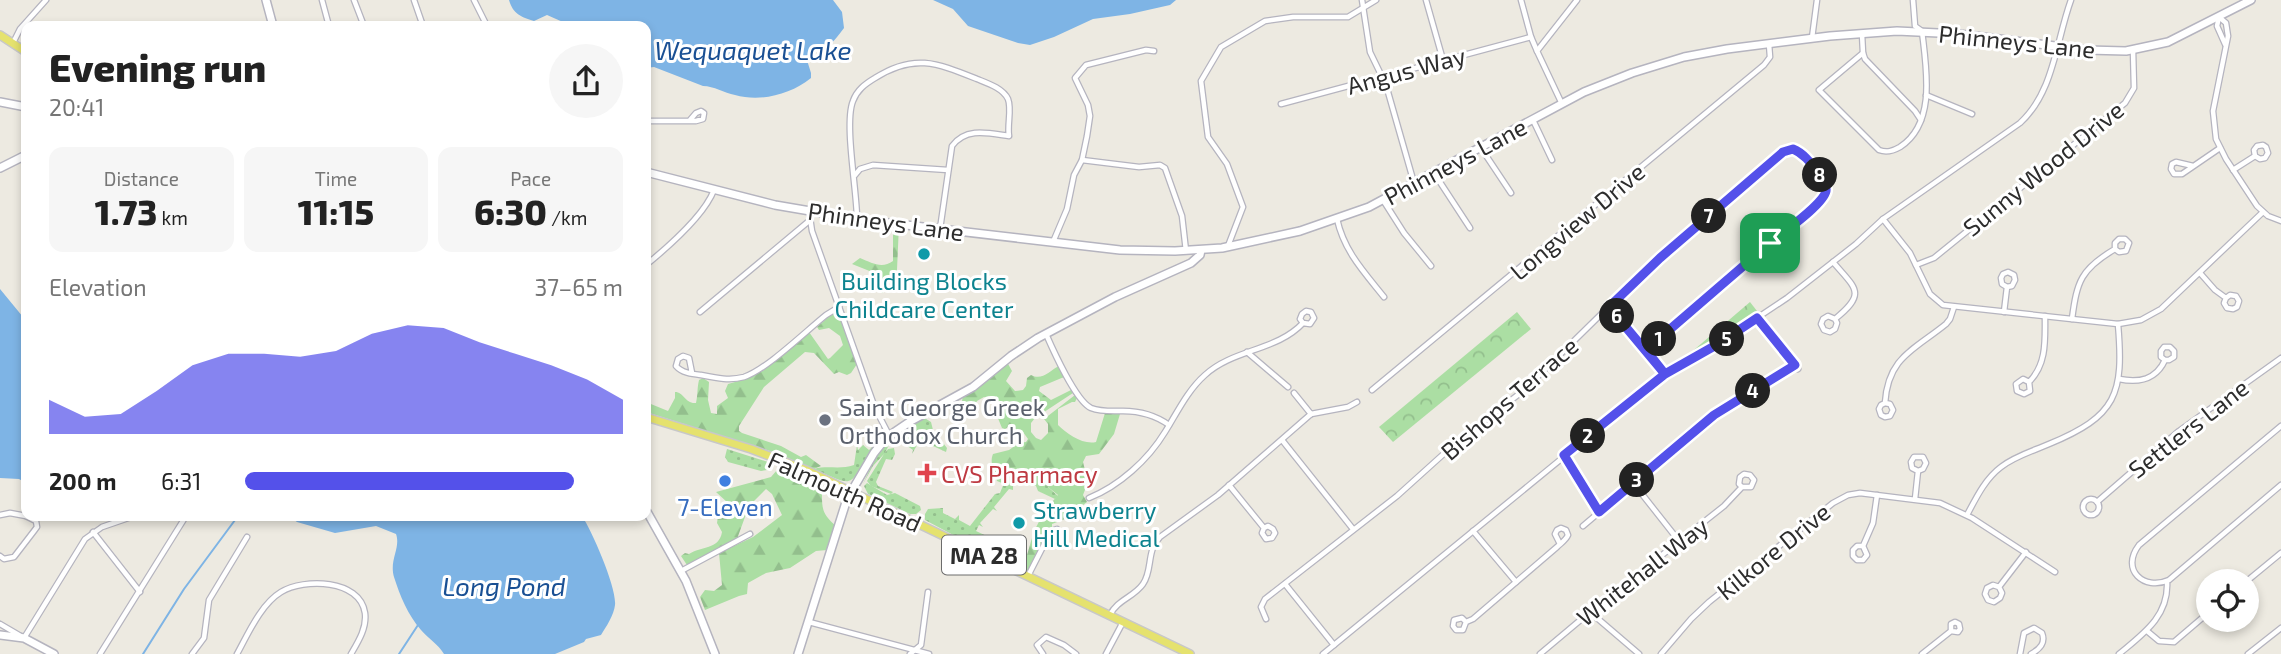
<!DOCTYPE html>
<meta charset="utf-8">
<style>
body{margin:0;font-family:"Exo 2",sans-serif;background:#f6f6f6;color:#222;height:100vh;display:flex;flex-direction:column;font-size:26px;white-space:nowrap}
*{box-sizing:border-box;margin:0}
p{font-size:23px;color:#767676}
.icon{flex:none;width:38px;height:38px;fill:none;stroke:currentColor;stroke-width:2;stroke-linecap:round;stroke-linejoin:round}
.map{position:relative;flex:1;overflow:hidden}
.details{position:absolute;left:21px;top:21px;width:630px;height:500px;display:flex;flex-direction:column;background:#fff;border-radius:14px;box-shadow:0 4px 10px #0003}
.details>*{flex:none}
.tools{position:absolute;left:2196px;top:569px;display:grid;gap:14px}
.tools a{display:grid;place-items:center;width:63px;height:63px;border-radius:50%;background:#fff;box-shadow:0 4px 10px #0003;font-size:35px}
.pin{position:absolute;display:grid;place-items:center;width:60px;height:60px;color:#fff;margin:-30px;border-radius:14px;box-shadow:0 4px 10px #0006}
.km{position:absolute;width:35px;height:35px;margin:-18px;border-radius:50%;background:#222;color:#fff;font-size:19px;line-height:35px;text-align:center}
.round{display:grid;place-items:center;flex:none;width:74px;height:74px;border-radius:37px;background:#f6f6f6}
.head{display:flex;align-items:center;justify-content:space-between;height:119px;padding:0 28px}
h1{font-size:38px;font-weight:800;line-height:52px}
.figures{display:grid;grid-template-columns:repeat(3,1fr);gap:10px;height:119px;padding:7px 28px}
.figures div{display:grid;align-content:center;border-radius:14px;background:#f6f6f6;text-align:center}
.figures b{font-size:35px;font-weight:800}
.figures small{font-size:19px;font-weight:400}
.figures p{font-size:19px}
.chart{height:196px;padding:14px 28px}
.chart p{display:flex;justify-content:space-between}
.chart svg{width:100%;height:126px;margin-top:7px;fill:#5451ea;opacity:.7}
ul{padding:0 28px;list-style:none;font-size:23px}
li{display:grid;grid-template-columns:112px 84px 1fr;align-items:center;height:52px}
li i{height:18px;border-radius:9px;background:#5451ea}
.map>svg:first-child{display:block}
.grass{fill:url(#grass-dots)}
.forest{fill:url(#forest-firs)}
.park{fill:url(#park-crowns)}
.water{fill:#7eb4e5}
.lines{fill:none;stroke-linecap:round;stroke-linejoin:round}
.stream{stroke:#7eb4e5;stroke-width:2}
.street-casing{stroke:#b5b4bf;stroke-width:7}
.secondary-casing{stroke:#b5b4bf;stroke-width:10}
.primary-casing{stroke:#c8c8c8;stroke-width:10}
.street{stroke:#fff;stroke-width:4.5}
.secondary{stroke:#fff;stroke-width:7}
.primary{stroke:#e5e26e;stroke-width:7}
.route-casing{stroke:#fff;stroke-width:14}
.route{stroke:#5451ea;stroke-width:9}
.culture-dot{fill:#0f9aa8;stroke:#fff;stroke-width:2.5}
.worship-dot{fill:#6b7280;stroke:#fff;stroke-width:2.5}
.health-dot{fill:#e0444e;stroke:#fff;stroke-width:2.5}
.shop-dot{fill:#3f7fe0;stroke:#fff;stroke-width:2.5}
.labels{text-anchor:middle;dominant-baseline:central;stroke-width:6;stroke-linejoin:round;paint-order:stroke}
.shield{fill:#fff;stroke:#6c6c6c;stroke-width:2}
.shield-label{font-size:23px;font-weight:bold;fill:#2d2d2d}
.street-label{font-size:24px;fill:#2d2d2d;stroke:#fff}
.culture-label{font-size:24px;fill:#0d838f;stroke:#fff}
.worship-label{font-size:24px;fill:#5b616d;stroke:#fff;text-anchor:start}
.health-label{font-size:24px;fill:#be3a42;stroke:#fff;text-anchor:start}
.shop-label{font-size:24px;fill:#366cbe;stroke:#fff}
.water-label{font-size:26px;font-style:italic;fill:#1a5094;stroke:#fff}
</style>
<div class="map">
<svg width="2281" height="654" viewBox="0 0 2281 654">
<defs>
<pattern id="grass-dots" width="8" height="8" patternUnits="userSpaceOnUse" patternTransform="scale(1.75)"><rect width="8" height="8" fill="#abdea3"/><path d="M2 2h.1M6 6h.1" fill="none" stroke="#93bf8d" stroke-width="1.8" stroke-linecap="round"/></pattern>
<pattern id="forest-firs" width="22" height="20" patternUnits="userSpaceOnUse" patternTransform="scale(1.75)"><rect width="22" height="20" fill="#abdea3"/><path d="M5 1l3.5 6h-7zM16 11l3.5 6h-7z" fill="#93bf8d"/></pattern>
<pattern id="park-crowns" width="20" height="18" patternUnits="userSpaceOnUse" patternTransform="scale(1.75)"><rect width="20" height="18" fill="#abdea3"/><path d="M2 6a3 3 0 1 1 6 0M12 15a3 3 0 1 1 6 0" fill="none" stroke="#93bf8d"/></pattern>
</defs>
<rect width="100%" height="100%" fill="#edeae1"/>
<g class="grass">
<polygon points="923,417 931,422 933,430 947,448 946,452 920,440 912,454 913,450 903,443 899,445 896,441 897,433"/>
<path d="M857,445L858,450L863,445L869,450L872,447V451C847,487 857,488 814,469C827,465 840,470 854,465Z"/>
<polygon points="889,445 885,453 888,449 894,448 895,454 892,460 886,459 876,482 878,486 893,492 891,494 871,486 867,481 884,454 873,466 863,484 877,454 883,446"/>
<polygon points="727,449 768,462 769,466 767,470 761,471 728,462 725,457"/>
<polygon points="1024,469 1047,479 1048,487 1058,496 1055,499 1038,491 1036,486 1027,486 1027,479 1021,479 1019,481 1026,484 1019,482 1016,485 1013,484 1013,490 1009,489 994,507 997,511 993,509 980,523 983,527 979,525 976,531 1010,547 1012,555 1011,553 1008,555 986,544 985,539 975,539 973,542 1007,559 1011,557 1007,561 1002,561 925,520 925,514 928,509 943,508 943,513 955,519 959,515 959,520 970,526 995,494 1000,493 1004,483 1009,485"/>
<polygon points="867,483 887,495 895,493 920,506 921,510 916,514 910,514 868,494 864,486"/>
</g>
<g class="forest">
<path d="M893,225H899L897,270L894,277L884,280L883,293H881L872,287V272L852,264L860,258C872,263 882,269 893,261Z"/>
<path d="M834,312L839,314L857,364L851,373L847,375L839,372L834,374L814,353L805,352L764,387L739,426V431L742,433L781,446L801,457L806,455L821,466L814,469L773,452L646,412V402L668,411L675,398V392C684,392 685,404 696,403C698,394 697,388 699,380L703,378L709,382L708,400L711,413L717,414V406L728,398L725,391L728,384L749,378L764,370L809,332L828,359L830,358L843,345L840,336L829,328L819,330L817,327Z"/>
<path d="M1007,362L1012,371L1006,381L1015,391L1023,390L1026,386L1027,378L1031,375C1042,381 1049,371 1059,366L1064,377L1040,387L1039,391L1051,400L1071,390L1073,393L1035,418L1031,423V432L1036,438L1041,440L1048,433V424L1044,419L1075,395L1077,398L1075,402H1072L1058,409V425C1067,434 1083,445 1096,442L1105,413L1120,414L1114,434L1099,454L1086,456L1083,462L1088,482L1083,495L1087,502L1065,519L1052,524V528L1028,571H1026L1023,566C1032,546 1032,519 1053,509V501L1058,495L1048,487L1047,479L1026,469L1009,486L997,481C995,474 989,463 993,454L1009,450L1019,443L1026,442L1028,439L1023,432H1015L1011,425L1005,429L1002,428L997,416L998,402L984,397L977,401L972,412L969,411L962,401L963,396Z"/>
<path d="M777,470L804,479L822,489C822,507 821,513 835,525L827,550L816,551L790,568L766,573L748,583L747,594L739,596L705,610L700,597L705,590L714,591L722,585L719,553L753,537L782,515L772,494L766,489L749,506L737,539L687,565L681,556L685,553L689,554C701,546 719,550 722,532L717,523L718,516L728,503L716,492L771,477Z"/>
</g>
<g class="park">
<polygon points="1750,302 1757,311 1702,348 1688,355"/>
<polygon points="1517,312 1531,329 1393,442 1379,427"/>
</g>
<g class="water">
<path d="M509,0H833L842,12L844,28C838,36 832,45 822,49C815,52 812,51 806,57L811,73V78C790,95 760,102 735,95C724,93 714,86 703,86L654,67L646,68V26H572L547,15L534,21C521,17 513,14 509,0Z"/>
<polygon points="933,0 1176,0 1170,5 1130,14 1093,19 1054,37 1030,45 1018,43 968,26 953,9"/>
<polygon points="0,289 23,317 26,324 26,483 19,479 0,478"/>
<path d="M289,516H582C592,531 617,588 615,605C614,615 606,627 601,635L586,639L584,642L555,654H444C438,644 429,639 421,630C408,615 400,596 394,577C389,560 401,548 396,534L376,526L335,533L297,522Z"/>
</g>
<g class="lines">
<g class="stream">
<polyline points="143,654 184,589 238,516"/>
<polyline points="399,654 418,625"/>
</g>
<defs>
<g id="street">
<polyline points="322,0 329,26"/>
<polyline points="354,0 364,26"/>
<polyline points="414,0 423,26"/>
<polyline points="474,0 487,26"/>
<polyline points="1362,0 1370,52 1386,85 1414,183"/>
<polyline points="1426,0 1443,60"/>
<polyline points="1521,0 1531,37 1537,51"/>
<polyline points="2219,17 2226,23 2228,36 2213,111 2216,139 2226,159 2257,206 2268,216 2281,221"/>
<polyline points="2219,17 2217,26 2225,44"/>
<path d="M1862,34L1863,53L1819,90L1879,150C1887,153 1893,151 1900,147C1937,123 1926,67 1922,31L1915,26L1913,0"/>
<polyline points="1812,38 1817,0"/>
<polyline points="13,43 20,29 46,0"/>
<polyline points="1863,53 1865,59 1915,111 1921,120"/>
<polyline points="1926,95 1972,114"/>
<polyline points="1281,104 1531,37"/>
<polyline points="1562,104 1537,51 1577,0"/>
<polyline points="1533,120 1552,160"/>
<polyline points="646,121 696,121 703,119 704,113 701,111 696,113 690,120"/>
<polyline points="1481,148 1511,193"/>
<polyline points="1082,160 1139,167 1160,165 1165,168 1182,216 1186,251"/>
<polyline points="2193,166 2176,162 2172,164 2171,169 2174,174 2182,174 2220,148"/>
<polyline points="2233,170 2255,156 2260,159 2265,158 2268,153 2266,147 2263,145 2257,146 2254,150 2255,156"/>
<polyline points="1434,173 1470,228"/>
<polyline points="855,175 860,169 873,165 948,170"/>
<polyline points="1383,200 1404,233 1431,266"/>
<polyline points="809,211 812,231 875,408 889,435"/>
<path d="M857,219C857,191 844,123 853,101C857,90 865,84 875,78C914,53 937,63 977,79C987,83 1003,88 1008,99C1012,109 1007,125 1009,136C988,133 966,127 952,146L940,229"/>
<path d="M1337,219C1344,251 1364,272 1384,297"/>
<polyline points="1883,219 1910,253 1930,294 1943,305 2118,324 2141,320 2161,309 2263,212"/>
<polyline points="1053,242 1067,209 1074,175 1082,160 1087,136 1090,116 1088,105 1075,78 1086,65 1146,50 1154,51"/>
<polyline points="1228,246 1243,207 1227,164 1208,137 1201,81 1221,47 1265,21 1293,17 1348,17 1376,0"/>
<path d="M1833,262C1856,289 1867,293 1835,319L1828,316L1823,319L1821,324L1824,330L1830,332L1835,329L1837,323L1835,319"/>
<path d="M646,265C668,247 704,216 714,190"/>
<polyline points="1916,265 1934,258 2125,103 2134,88 2133,50"/>
<polyline points="2200,273 2215,290 2226,298 2224,303 2227,308 2233,309 2237,307 2239,301 2236,296 2230,295 2226,298"/>
<polyline points="1609,307 1665,374"/>
<polyline points="700,312 809,221"/>
<polyline points="2004,312 2007,287 2012,286 2015,280 2014,275 2008,272 2003,274 2001,278 2002,284 2007,287"/>
<polyline points="1757,318 1798,369"/>
<path d="M2072,319C2077,281 2081,269 2115,249L2119,252L2126,251L2129,243L2125,239H2119L2115,243V249"/>
<path d="M1046,334C1053,350 1076,401 1091,408C1101,412 1112,411 1123,411C1140,411 1155,415 1169,425"/>
<polyline points="1247,352 1288,387"/>
<path d="M692,373L689,358L683,356L678,359L676,366C682,373 692,374 701,375C716,378 730,381 744,377C766,370 806,331 826,315L839,307"/>
<path d="M2119,379C2139,383 2156,380 2165,360H2169L2174,357V351L2170,347H2164L2161,351V357L2165,360"/>
<path d="M2029,382L2023,379L2016,384L2017,391L2024,394L2030,391L2029,382C2047,364 2045,340 2045,316"/>
<polyline points="1372,390 1764,65 1770,57 1769,44"/>
<polyline points="1294,393 1311,414"/>
<path d="M1885,403L1890,404L1893,410L1890,416L1885,417L1881,415L1879,409L1881,405L1885,403C1888,357 1914,350 1946,324L1950,319L1954,307"/>
<polyline points="1311,414 1348,407 1357,402"/>
<path d="M2281,426L2139,545C2120,570 2144,591 2169,580L2281,485"/>
<polyline points="1282,440 1353,529"/>
<polyline points="1564,455 1599,512"/>
<polyline points="1634,484 1679,541"/>
<polyline points="1229,485 1264,528 1268,526 1273,529 1275,533 1272,538 1266,539 1262,533 1264,528"/>
<path d="M1089,498C1119,486 1148,460 1165,432C1177,413 1187,391 1205,375C1233,349 1277,351 1303,323L1310,324L1314,318L1311,312L1306,311L1302,314L1300,319L1303,323"/>
<polyline points="1915,499 1918,471 1912,468 1911,462 1914,457 1923,457 1926,463 1923,469 1918,471"/>
<circle cx="2091" cy="507" r="8"/>
<polyline points="2097,502 2179,431 2281,358"/>
<polyline points="0,515 10,513 26,516"/>
<path d="M1967,515C1976,498 1985,479 2001,467C2015,456 2033,451 2049,444C2117,416 2124,394 2118,324"/>
<polyline points="1583,526 1714,415 1795,365"/>
<polyline points="1473,531 1516,582"/>
<polyline points="93,532 140,592"/>
<polyline points="1863,546 1857,546 1853,550 1853,556 1857,560 1863,560 1867,555 1863,546 1873,523 1877,495"/>
<polyline points="0,556 4,559 14,557 34,531 37,527 36,521 26,516"/>
<polyline points="681,571 750,534"/>
<polyline points="1028,576 1051,531 1057,529"/>
<polyline points="2247,581 2281,553"/>
<polyline points="1285,584 1334,645"/>
<polyline points="1999,587 1993,585 1987,588 1985,594 1988,600 1994,602 2000,598 2002,593 1999,587 2026,552"/>
<polyline points="1590,612 1639,654"/>
<path d="M1110,615C1117,600 1134,597 1143,584C1153,570 1146,551 1160,537L1218,495L1311,414"/>
<path d="M1266,619L1261,607L1265,599L1397,496L1458,441L1523,391L1642,274L1783,152L1792,149C1809,155 1832,181 1822,198L1646,350"/>
<polyline points="809,622 929,654"/>
<path d="M1466,622L1462,618L1454,620L1453,626L1456,630H1463L1466,622L1473,619L1557,547C1561,543 1566,540 1568,535L1566,530L1561,528L1557,530L1555,534L1560,544"/>
<polyline points="0,624 24,638 85,539 102,527 134,516"/>
<polyline points="2147,631 2159,641 2174,642 2208,613"/>
<polyline points="100,654 186,516"/>
<polyline points="192,654 204,638 209,600 247,537"/>
<path d="M237,654C248,634 261,604 281,592C304,578 360,579 365,613C367,628 358,642 351,654"/>
<polyline points="910,654 921,645 928,592"/>
<polyline points="1043,654 1037,645 1046,637 1064,645 1076,654"/>
<polyline points="1106,654 1123,622"/>
<path d="M1323,654L1665,374L1718,344L1787,298L1856,244L1883,219L2020,123C2054,92 2056,41 2071,0"/>
<polyline points="1540,654 1590,612 1724,506 1742,487 1751,487 1754,480 1750,475 1744,474 1740,477 1739,484 1742,487"/>
<polyline points="1661,654 1691,619 1709,602 1833,503 1848,495 1860,493 1940,503 1972,518 2055,572"/>
<polyline points="1922,654 1951,631 1951,624 1955,622 1959,624 1960,629 1958,632 1951,631"/>
<path d="M2020,654L2024,633L2034,628L2042,633C2046,643 2040,649 2031,654"/>
<path d="M2119,654C2143,634 2169,616 2167,582"/>
<polyline points="2248,654 2281,628"/>
</g>
<g id="secondary">
<polyline points="266,0 273,26"/>
<polyline points="0,102 26,107"/>
<polyline points="0,168 26,155"/>
<polyline points="646,172 775,205 863,220 1120,250 1175,251 1222,248 1300,231 1369,207 1584,92 1632,73 1684,57 1727,49 1830,36 1897,31 1959,34 2087,50 2126,51 2168,42 2251,0"/>
<polyline points="646,510 686,581 715,654"/>
<polyline points="0,635 24,638 54,654"/>
<polyline points="798,654 847,499 874,453 886,438 911,421 973,387 1011,356 1038,338 1115,297 1191,263 1200,255 1201,250"/>
</g>
<g id="primary">
<polyline points="0,35 26,52"/>
<polyline points="646,417 751,449 806,470 1190,654"/>
</g>
</defs>
<use href="#street" class="street-casing"/>
<use href="#secondary" class="secondary-casing"/>
<use href="#primary" class="primary-casing"/>
<use href="#street" class="street"/>
<use href="#secondary" class="secondary"/>
<use href="#primary" class="primary"/>
</g>
<g class="lines">
<defs>
<path id="route" d="M1770,243L1646,350L1665,374L1564,455L1599,512L1714,415L1795,365L1757,318L1718,344L1665,374L1609,307L1660,258L1783,152L1793,149C1803,153 1810,162 1817,171C1822,177 1827,183 1826,191C1823,205 1782,233 1770,243"/>
</defs>
<use href="#route" class="route-casing"/>
<use href="#route" class="route"/>
</g>
<g class="culture-dot">
<circle cx="924" cy="254" r="7"/>
<circle cx="1019" cy="523" r="7"/>
</g>
<circle class="worship-dot" cx="825" cy="420" r="7"/>
<path class="health-dot" d="M923.5 462.5h7v7h7v7h-7v7h-7v-7h-7v-7h7z"/>
<circle class="shop-dot" cx="725" cy="481" r="7"/>
<g class="labels">
<rect class="shield" x="942" y="535.5" width="84" height="39" rx="5"/>
<g class="shield-label">
<text x="984" y="555">MA 28</text>
</g>
<g class="street-label">
<text transform="translate(2017 41) rotate(6)">Phinneys Lane</text>
<text transform="translate(1406 70) rotate(-15)">Angus Way</text>
<text transform="translate(1455 161) rotate(-28)">Phinneys Lane</text>
<text transform="translate(2043 168) rotate(-39)">Sunny Wood Drive</text>
<text transform="translate(886 221) rotate(8)">Phinneys Lane</text>
<text transform="translate(1577 221) rotate(-40)">Longview Drive</text>
<text transform="translate(1509 398) rotate(-41)">Bishops Terrace</text>
<text transform="translate(2188 428) rotate(-38)">Settlers Lane</text>
<text transform="translate(845 491) rotate(24)">Falmouth Road</text>
<text transform="translate(1773 551) rotate(-39)">Kilkore Drive</text>
<text transform="translate(1642 571) rotate(-38)">Whitehall Way</text>
</g>
<g class="culture-label">
<text x="924" y="280">Building Blocks<tspan x="924" dy="28">Childcare Center</tspan></text>
<text x="1033" y="509" text-anchor="start">Strawberry<tspan x="1033" dy="28">Hill Medical</tspan></text>
</g>
<g class="worship-label">
<text x="839" y="406">Saint George Greek<tspan x="839" dy="28">Orthodox Church</tspan></text>
</g>
<g class="health-label">
<text x="941" y="473">CVS Pharmacy</text>
</g>
<g class="shop-label">
<text x="725" y="506">7-Eleven</text>
</g>
<g class="water-label">
<text x="753" y="49">Wequaquet Lake</text>
<text x="504" y="585">Long Pond</text>
</g>
</g>
</svg>
<div class="tools">
<a><svg class="icon" aria-label="locate" viewBox="0 0 24 24"><circle cx="12" cy="12" r="6"/><path d="M12 2v4M12 18v4M2 12h4M18 12h4"/></svg></a>
</div>
<div class="pin" style="left:1770px;top:243px;background:#1e9e55"><svg class="icon" aria-label="arrive" viewBox="0 0 24 24"><path d="M6 21V4h12l-3 4 3 4H6"/></svg></div>
<b class="km" style="left:1659px;top:339px">1</b>
<b class="km" style="left:1588px;top:436px">2</b>
<b class="km" style="left:1637px;top:480px">3</b>
<b class="km" style="left:1753px;top:391px">4</b>
<b class="km" style="left:1727px;top:339px">5</b>
<b class="km" style="left:1617px;top:316px">6</b>
<b class="km" style="left:1709px;top:216px">7</b>
<b class="km" style="left:1820px;top:175px">8</b>
<section class="details">
<div class="head"><div><h1>Evening run</h1><p>20:41</p></div><a class="round"><svg class="icon" aria-label="share" viewBox="0 0 24 24"><path d="M12 15V3M7 8l5-5 5 5M5 13v7h14v-7"/></svg></a></div>
<div class="figures">
<div><p>Distance</p><b>1.73<small> km</small></b></div>
<div><p>Time</p><b>11:15</b></div>
<div><p>Pace</p><b>6:30<small> /km</small></b></div>
</div>
<div class="chart"><p><span>Elevation</span>37–65 m</p>
<svg viewBox="0 0 160 44" preserveAspectRatio="none"><path d="M0 44V32L10 38L20 37L30 29L40 20L50 16L60 16L70 17L80 15L90 9L100 6L110 7L120 12L130 16L140 20L150 25L160 32V44z"/></svg>
</div>
<ul>
<li><b>200 m</b>6:31<i style="width:87%"></i></li>
</ul>
</section>
</div>
